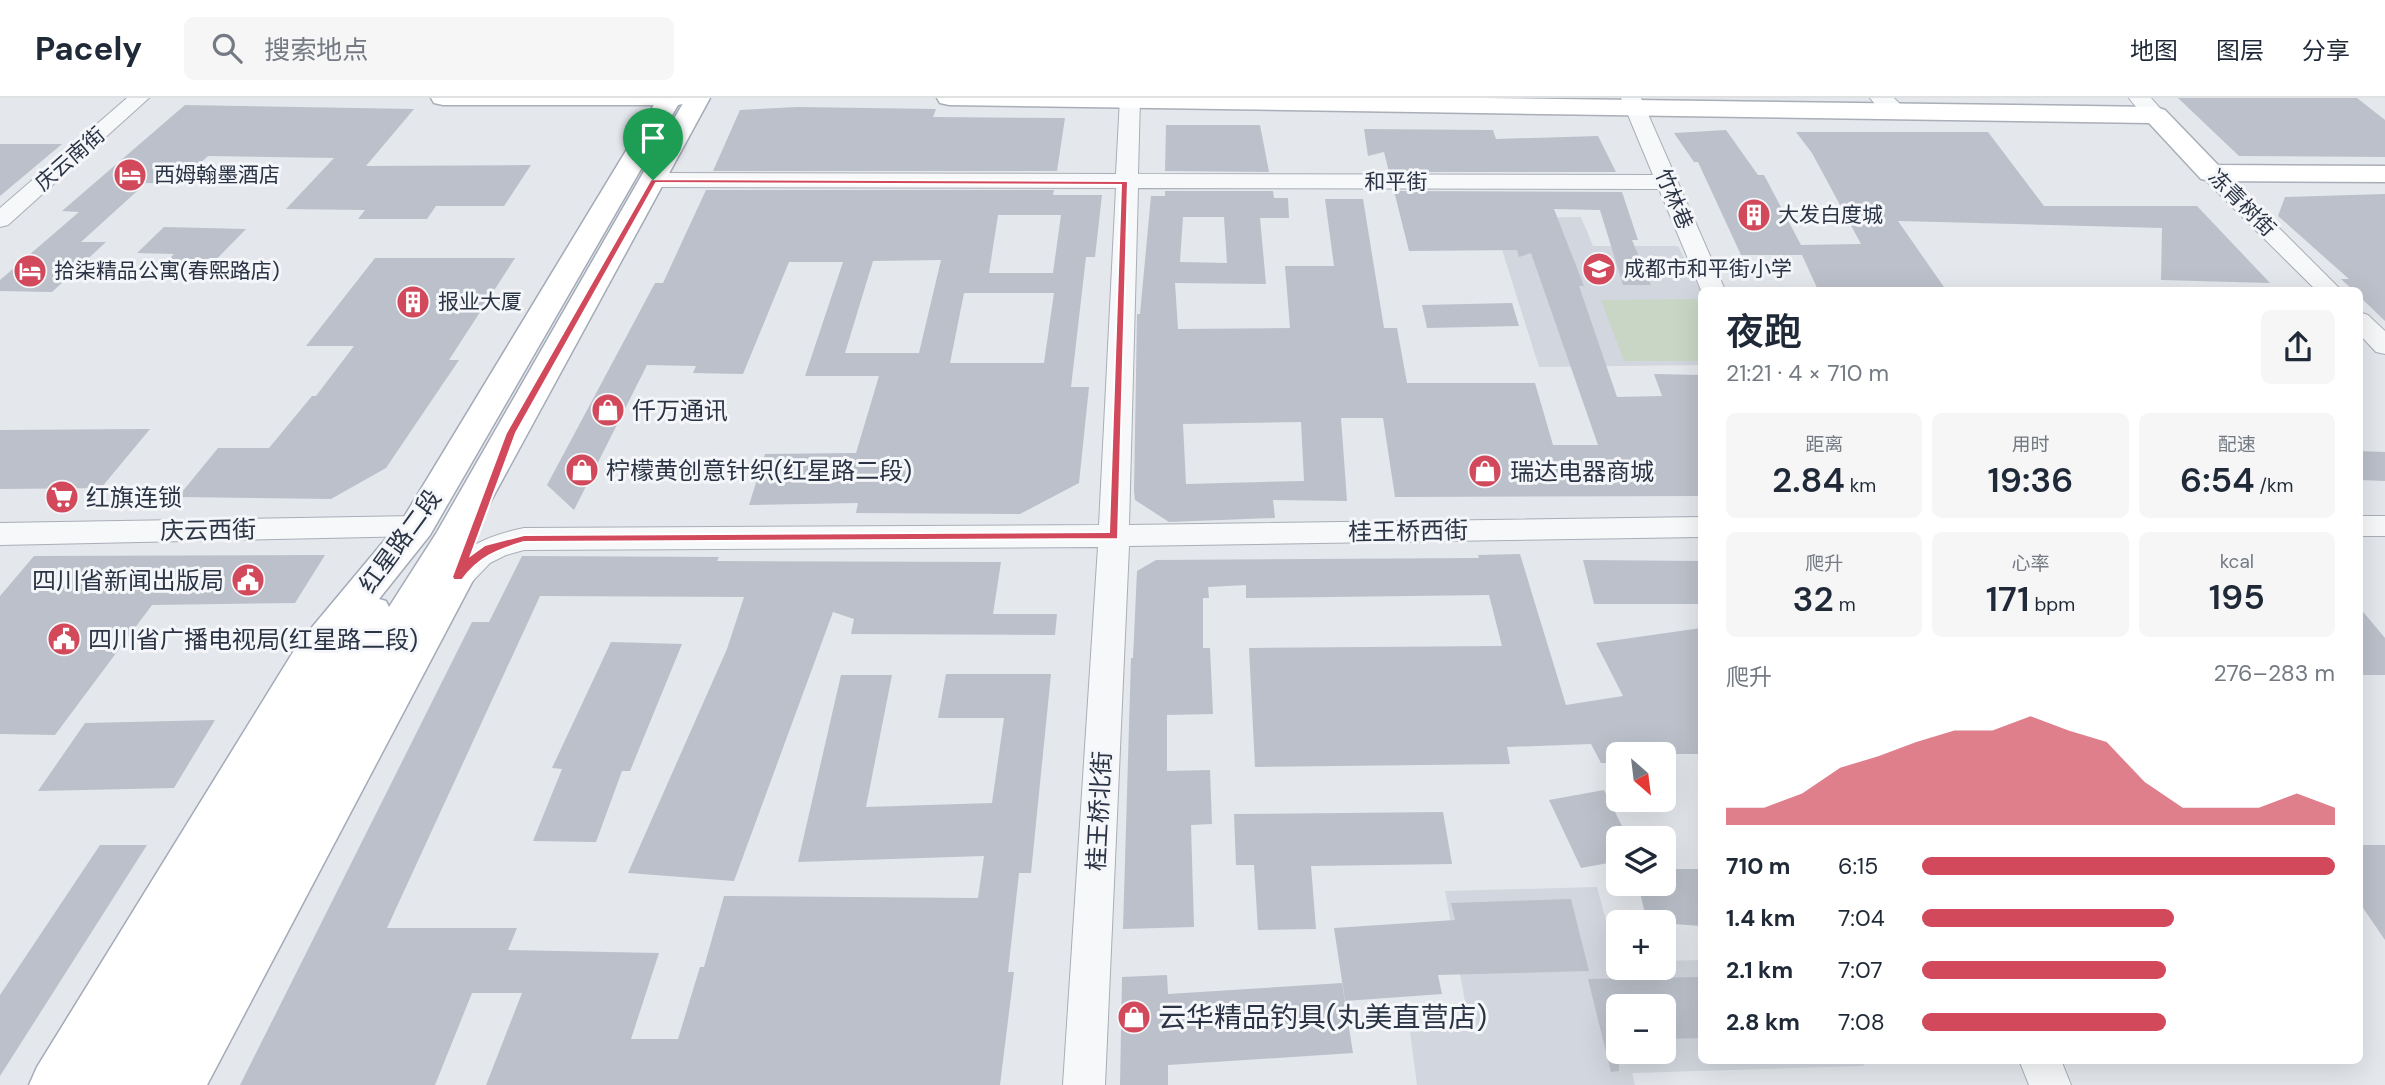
<!DOCTYPE html>
<html lang="zh">
<meta charset="utf-8">
<style>
body{margin:0;font-family:"DM Sans","Noto Sans SC",sans-serif;background:#f6f6f7;color:#1f2937;height:100vh;display:flex;flex-direction:column;font-size:26px;white-space:nowrap}
*{box-sizing:border-box;margin:0}
p{font-size:23px;color:#747a83}
.icon{flex:none;width:38px;height:38px;fill:none;stroke:currentColor;stroke-width:2;stroke-linecap:round;stroke-linejoin:round}
.map{position:relative;flex:1;overflow:hidden}
.panel{position:absolute;left:1698px;top:189px;width:665px;height:777px;display:flex;flex-direction:column;background:#fff;border-radius:10px;box-shadow:0 7px 28px #0002}
.panel>*{flex:none}
.needle{width:46px;rotate:152deg}
.tools{position:absolute;left:1606px;top:644px;display:grid;gap:14px}
.tools a{display:grid;place-items:center;width:70px;height:70px;border-radius:10px;background:#fff;box-shadow:0 7px 28px #0002;font-size:35px}
.pin{position:absolute;display:grid;place-items:center;width:60px;height:60px;color:#fff;margin:-72px -30px;border-radius:50% 50% 50% 0;rotate:-45deg;box-shadow:0 0 7px #0007}
.pin .icon{rotate:45deg}
.round{display:grid;place-items:center;flex:none;width:74px;height:74px;border-radius:10px;background:#f6f6f7}
.headline{display:flex;align-items:center;justify-content:space-between;height:119px;padding:0 28px}
h1{font-size:38px;font-weight:600;line-height:52px}
.metrics{display:grid;grid-template-columns:repeat(3,1fr);gap:10px;height:119px;padding:7px 28px}
.metrics div{display:grid;align-content:center;border-radius:10px;background:#f6f6f7;text-align:center}
.metrics b{font-size:35px;font-weight:600}
.metrics small{font-size:19px;font-weight:400}
.metrics p{font-size:19px}
.chart{height:196px;padding:14px 28px}
.chart p{display:flex;justify-content:space-between}
.chart svg{width:100%;height:126px;margin-top:7px;fill:#d1495b;opacity:.7}
ul{padding:0 28px;list-style:none;font-size:23px}
li{display:grid;grid-template-columns:112px 84px 1fr;align-items:center;height:52px}
li i{height:18px;border-radius:9px;background:#d1495b}
header{display:flex;align-items:center;gap:42px;box-sizing:border-box;height:98px;padding:0 35px;background:#fff;border-bottom:2px solid #e0e1e3}
header strong{font-size:33px}
nav{display:flex;gap:38px;margin-inline-start:auto;font-size:24px}
.search{width:490px;height:63px;background:#f6f6f7;display:flex;align-items:center;gap:18px;box-sizing:border-box;padding:0 24px;border-radius:10px;color:#747a83;font-size:26px}
.map>svg:first-child{display:block}
.built{fill:#d2d6de;fill-rule:evenodd}
.green{fill:#c9d6c5}
.building{fill:#bbc0ca;fill-rule:evenodd}
.lines{fill:none;stroke-linecap:round;stroke-linejoin:round}
.street-casing{stroke:#a9aeb7;stroke-width:2}
.secondary-casing{stroke:#a9aeb7;stroke-width:3}
.primary-casing{stroke:#a3abb8;stroke-width:3}
.street{fill:#f7f8fa;fill-rule:evenodd}
.secondary{fill:#fff;fill-rule:evenodd}
.primary{fill:#fff;fill-rule:evenodd}
.route{fill:#d1495b;stroke:#fff;stroke-width:2;fill-rule:evenodd}
.labels{text-anchor:middle;dominant-baseline:central;stroke-width:6;stroke-linejoin:round;paint-order:stroke}
.far-street-label{font-size:21px;fill:#2b3445;stroke:#f4f6f9}
.far-poi-label{font-size:21px;fill:#2b3445;stroke:#f4f6f9;text-anchor:start}
.poi-label{font-size:24px;fill:#2b3445;stroke:#f4f6f9;text-anchor:start}
.street-label{font-size:24px;fill:#2b3445;stroke:#f4f6f9}
.near-poi-label{font-size:28px;fill:#2b3445;stroke:#f4f6f9;text-anchor:start}
</style>
<header>
<strong>Pacely</strong>
<div class="search"><svg class="icon" aria-label="search" viewBox="0 0 24 24"><circle cx="10" cy="10" r="6"/><path d="M15 15l6 6"/></svg>搜索地点</div>
<nav><a>地图</a><a>图层</a><a>分享</a></nav>
</header>
<div class="map">
<svg width="2385" height="987" viewBox="0 0 2385 987">
<rect width="100%" height="100%" fill="#e4e7ec"/>
<g class="built">
<polygon points="1581,119 1593,148 1678,148 1701,194 1701,267 1539,269 1492,120"/>
<path d="M1597,789L1619,870H1664V863L1701,862V962H1862L1864,968L1632,975L1635,987H1417L1410,934L1470,931L1445,793ZM1619,908H1664V954H1619Z"/>
</g>
<polygon class="green" points="1701,201 1701,263 1624,263 1601,202"/>
<g class="building">
<polygon points="2178,0 2357,0 2385,22 2385,59 2239,58"/>
<polygon points="185,7 414,11 366,68 531,67 504,108 436,108 427,121 358,121 365,112 286,111 334,60 208,58 178,86 146,85 81,144 106,144 52,194 0,193 0,182 79,114 62,113"/>
<polygon points="797,9 936,11 933,19 1065,20 1057,73 713,73 740,12"/>
<polygon points="1166,27 1260,27 1269,74 1165,73"/>
<polygon points="1364,31 1493,32 1496,41 1598,38 1616,74 1389,74 1384,54 1368,58"/>
<polygon points="1726,32 1758,77 1764,77 1801,147 1861,146 1812,55 1796,34 1988,34 2044,108 2197,108 2270,185 2161,182 2162,130 1898,123 1946,192 1818,192 1802,157 1741,157 1698,64 1694,64 1674,35"/>
<polygon points="0,46 62,46 0,98"/>
<path d="M706,92H1054L1053,97H1102L1095,159H1086L1071,289H1089L1079,385L1020,416L856,415L858,405L749,407L765,356L856,355L879,278H805L843,164H789L743,276L693,275L696,268L647,267L574,412L547,387L655,185H663ZM998,117H1061L1053,175H989ZM941,162L919,255H845L873,163ZM964,195H1054L1044,265H950Z"/>
<path d="M1165,93H1273L1274,100H1288L1289,120H1260L1266,186L1175,185L1178,231L1290,230L1285,168H1334L1325,101H1363L1384,230H1397L1407,285H1535L1553,347H1598L1531,155L1519,159L1517,152L1409,153L1394,93L1622,94L1638,142H1632L1651,187H1623L1600,112L1554,111L1584,188H1579L1617,299L1662,298L1654,276L1701,277V398L1395,399L1383,320H1341L1347,403L1273,402L1275,420L1169,424L1135,402L1134,394L1137,216H1140L1151,98H1165ZM1183,119H1224L1227,165L1180,164ZM1301,324L1304,383L1186,386L1183,326Z"/>
<polygon points="2385,96 2385,223 2359,198 2359,192 2353,192 2341,181 2349,181 2278,118 2285,99"/>
<polygon points="164,129 246,131 202,176 155,175 174,156 137,155"/>
<polygon points="375,160 515,160 449,262 459,262 386,370 331,401 178,399 218,350 269,350 312,298 316,298 354,248 306,248"/>
<polygon points="1512,205 1519,228 1427,230 1422,207"/>
<polygon points="150,331 101,390 0,391 0,332"/>
<polygon points="2359,353 2385,354 2385,383 2359,382"/>
<polygon points="1520,456 1566,607 1623,598 1596,545 1701,530 1701,656 1619,656 1619,665 1601,665 1591,646 1507,649 1510,666 1255,669 1249,550 1502,548 1489,497 1246,500 1246,487 1208,489 1209,500 1203,500 1203,550 1210,550 1213,616 1167,617 1167,673 1210,672 1212,726 1191,727 1194,829 1123,831 1131,560 1133,560 1137,473 1156,462 1479,460 1478,457"/>
<polygon points="325,457 295,505 152,507 55,637 0,636 0,498 34,458"/>
<polygon points="522,458 719,459 717,463 1001,464 993,516 1057,516 1055,537 851,536 854,521 833,514 734,783 628,775 727,551 744,499 540,498 387,830 517,830 508,852 659,855 631,941 678,941 700,869 704,869 724,798 978,800 984,758 798,764 841,577 892,577 866,709 992,705 1004,620 938,620 946,576 1051,576 1031,775 1019,775 1008,874 1014,874 1000,987 486,987 522,895 472,895 435,987 240,987 472,524 489,524"/>
<polygon points="1583,462 1701,463 1701,506 1594,506"/>
<polygon points="2359,509 2385,540 2385,577 2359,577"/>
<polygon points="611,544 682,546 630,673 622,673 596,744 533,743 562,671 552,670"/>
<polygon points="215,622 174,690 38,693 85,625"/>
<polygon points="1604,692 1628,740 1619,740 1619,763 1581,770 1549,702"/>
<polygon points="1443,714 1452,766 1311,768 1316,831 1258,832 1254,767 1236,767 1234,716"/>
<polygon points="100,747 147,747 0,978 0,897"/>
<polygon points="2359,747 2385,747 2385,842 2359,804"/>
<polygon points="1664,771 1701,771 1701,828 1647,824 1638,786 1664,786"/>
<polygon points="1571,801 1589,873 1438,877 1442,896 1345,903 1334,830 1455,822 1451,805"/>
<polygon points="1167,877 1168,896 1342,885 1353,955 1168,967 1168,987 1120,987 1122,879"/>
<polygon points="1701,879 1701,940 1664,941 1664,908 1619,908 1619,973 1611,974 1588,881"/>
</g>
<g class="lines">
<defs>
<g id="street">
<polygon points="127,0 149,0 8,127 0,129 0,110"/>
<path d="M1120,0H1140L1138,76L1653,77L1621,0H1641L1725,192H1701L1659,91L1138,90L1129,427L1701,419V439L1129,448L1105,987H1063L1098,449L524,452L506,457L490,465L469,487L458,490L447,487L442,479C460,448 491,437 524,430L1099,427L1116,90L653,89L645,87L642,82L645,77L653,75L1116,76Z"/>
<path d="M1870,0H1894L1902,8L1899,12C1888,15 1877,10 1870,0Z"/>
<path d="M2129,0H2151L2166,17L2163,21C2148,25 2138,12 2129,0Z"/>
<polygon points="2211,68 2219,70 2341,192 2316,192 2203,80 2200,75 2203,70"/>
<polygon points="2359,214 2368,217 2385,233 2385,256 2376,254 2359,236"/>
<polygon points="417,418 428,421 432,428 428,435 417,438 0,447 0,425"/>
<rect x="2359" y="418" width="26" height="20"/>
<polygon points="2019,962 2061,962 2071,987 2029,987"/>
</g>
<g id="secondary">
<polygon points="431,0 690,0 687,5 678,7 443,7 434,5"/>
<polygon points="937,0 1484,0 2156,9 2165,12 2218,67 2385,68 2385,84 2211,83 2201,81 2149,25 949,7 940,5"/>
</g>
<polygon id="primary" points="658,0 682,0 430,437 379,501 386,503 389,509 437,434 686,0 710,0 462,456 474,459 480,469 207,987 29,987 37,969 298,546 404,419"/>
</defs>
<use href="#street" class="street-casing"/>
<use href="#secondary" class="secondary-casing"/>
<use href="#primary" class="primary-casing"/>
<use href="#street" class="street"/>
<use href="#secondary" class="secondary"/>
<use href="#primary" class="primary"/>
</g>
<path class="route" d="M651,81L1128,83L1118,441L524,444C497,452 479,459 462,482H454L452,479L506,335ZM656,85L1121,87L1109,434L524,437L485,447L471,457L516,335Z"/>
<defs>
<symbol id="hotel-disc" viewBox="-11 -11 22 22"><circle r="9.5" fill="#d1495b" stroke="#f4f6f9"/><path d="M-6-4.5h1.5V1H6V5H4.5V3h-9V5H-6ZM-4 0a1.8 1.8 0 1 1 3.6 0ZM.5 0V-2.5h3Q6-2.5 6 0Z" fill="#fff"/></symbol>
<symbol id="building-disc" viewBox="-11 -11 22 22"><circle r="9.5" fill="#d1495b" stroke="#f4f6f9"/><path d="M-4-6H4V6H1V3H-1V6H-4ZM-2.5-4.3h1.7v1.8h-1.7ZM.8-4.3h1.7v1.8H.8ZM-2.5-1h1.7V.8h-1.7ZM.8-1h1.7V.8H.8Z" fill="#fff"/></symbol>
<symbol id="school-disc" viewBox="-11 -11 22 22"><circle r="9.5" fill="#d1495b" stroke="#f4f6f9"/><path d="M0-5L7-2L0 1L-7-2ZM-4 1L0 2.5L4 1V4Q0 6-4 4Z" fill="#fff"/></symbol>
<symbol id="shop-disc" viewBox="-11 -11 22 22"><circle r="9.5" fill="#d1495b" stroke="#f4f6f9"/><path d="M-5-2.5h2.3a2.7 3.5 0 0 1 5.4 0H5L5.5 6h-11ZM-1.5-2.5h3a1.5 2.3 0 0 0-3 0Z" fill="#fff"/></symbol>
<symbol id="supermarket-disc" viewBox="-11 -11 22 22"><circle r="9.5" fill="#d1495b" stroke="#f4f6f9"/><path d="M-6-5.5h2.5l.6 2H6L4.5 2H-2.5L-4.4-4H-6ZM-1.5 3.2a1.3 1.3 0 1 0 .1 0ZM3 3.2a1.3 1.3 0 1 0 .1 0Z" fill="#fff"/></symbol>
<symbol id="civic-disc" viewBox="-11 -11 22 22"><circle r="9.5" fill="#d1495b" stroke="#f4f6f9"/><path d="M-.6-6.5H3V-4.5H.6V-3L4-1V1h2V6H-6V1h2V-1L-.6-3ZM-1.2 2.5V6h2.4V2.5Z" fill="#fff"/></symbol>
</defs>
<g fill-rule="evenodd">
<use href="#hotel-disc" x="111" y="58" width="38" height="38"/>
<use href="#building-disc" x="1735" y="98" width="38" height="38"/>
<use href="#school-disc" x="1580" y="152" width="38" height="38"/>
<use href="#hotel-disc" x="11" y="154" width="38" height="38"/>
<use href="#building-disc" x="394" y="185" width="38" height="38"/>
<use href="#shop-disc" x="589" y="293" width="38" height="38"/>
<use href="#shop-disc" x="563" y="353" width="38" height="38"/>
<use href="#shop-disc" x="1466" y="354" width="38" height="38"/>
<use href="#supermarket-disc" x="43" y="380" width="38" height="38"/>
<use href="#civic-disc" x="229" y="463" width="38" height="38"/>
<use href="#civic-disc" x="45" y="522" width="38" height="38"/>
<use href="#shop-disc" x="1115" y="900" width="38" height="38"/>
</g>
<g class="labels">
<g class="far-street-label">
<text transform="translate(70 61) rotate(-41)">庆云南街</text>
<text x="1396" y="84">和平街</text>
<text transform="translate(1674 101) rotate(67)">竹林巷</text>
<text transform="translate(2242 105) rotate(45)">冻青树街</text>
</g>
<g class="far-poi-label">
<text x="154" y="77">西姆翰墨酒店</text>
<text x="1778" y="117">大发白度城</text>
<text x="1624" y="171">成都市和平街小学</text>
<text x="54" y="173">拾柒精品公寓(春熙路店)</text>
<text x="438" y="204">报业大厦</text>
</g>
<g class="poi-label">
<text x="632" y="312">仟万通讯</text>
<text x="606" y="372">柠檬黄创意针织(红星路二段)</text>
<text x="1510" y="373">瑞达电器商城</text>
<text x="86" y="399">红旗连锁</text>
<text x="224" y="482" text-anchor="end">四川省新闻出版局</text>
<text x="88" y="541">四川省广播电视局(红星路二段)</text>
</g>
<g class="street-label">
<text transform="translate(208 432) rotate(-1)">庆云西街</text>
<text transform="translate(1408 433) rotate(-1)">桂王桥西街</text>
<text transform="translate(400 443) rotate(-54)">红星路二段</text>
<text transform="translate(1099 713) rotate(-87)">桂王桥北街</text>
</g>
<g class="near-poi-label">
<text x="1158" y="919">云华精品钓具(丸美直营店)</text>
</g>
</g>
</svg>
<div class="tools">
<a><svg class="needle" viewBox="-14 -14 28 28"><path d="M0-13l5 13h-10z" fill="#e53935"/><path d="M0 13l5-13h-10z" fill="#747a83"/></svg></a>
<a><svg class="icon" aria-label="layers" viewBox="0 0 24 24"><path d="M12 4l9 5-9 5-9-5zM3 14l9 5 9-5"/></svg></a>
<a>+</a>
<a>−</a>
</div>
<div class="pin" style="left:653px;top:82px;background:#1e9e55"><svg class="icon" aria-label="arrive" viewBox="0 0 24 24"><path d="M6 21V4h12l-3 4 3 4H6"/></svg></div>
<section class="panel">
<div class="headline"><div><h1>夜跑</h1><p>21:21 · 4 × 710 m</p></div><a class="round"><svg class="icon" aria-label="share" viewBox="0 0 24 24"><path d="M12 15V3M7 8l5-5 5 5M5 13v7h14v-7"/></svg></a></div>
<div class="metrics">
<div><p>距离</p><b>2.84<small> km</small></b></div>
<div><p>用时</p><b>19:36</b></div>
<div><p>配速</p><b>6:54<small> /km</small></b></div>
</div>
<div class="metrics">
<div><p>爬升</p><b>32<small> m</small></b></div>
<div><p>心率</p><b>171<small> bpm</small></b></div>
<div><p>kcal</p><b>195</b></div>
</div>
<div class="chart"><p><span>爬升</span>276–283 m</p>
<svg viewBox="0 0 160 44" preserveAspectRatio="none"><path d="M0 44V38L10 38L20 33L30 24L40 20L50 15L60 11L70 11L80 6L90 11L100 15L110 29L120 38L130 38L140 38L150 33L160 38V44z"/></svg>
</div>
<ul>
<li><b>710 m</b>6:15<i style="width:100%"></i></li>
<li><b>1.4 km</b>7:04<i style="width:61%"></i></li>
<li><b>2.1 km</b>7:07<i style="width:59%"></i></li>
<li><b>2.8 km</b>7:08<i style="width:59%"></i></li>
</ul>
</section>
</div>
